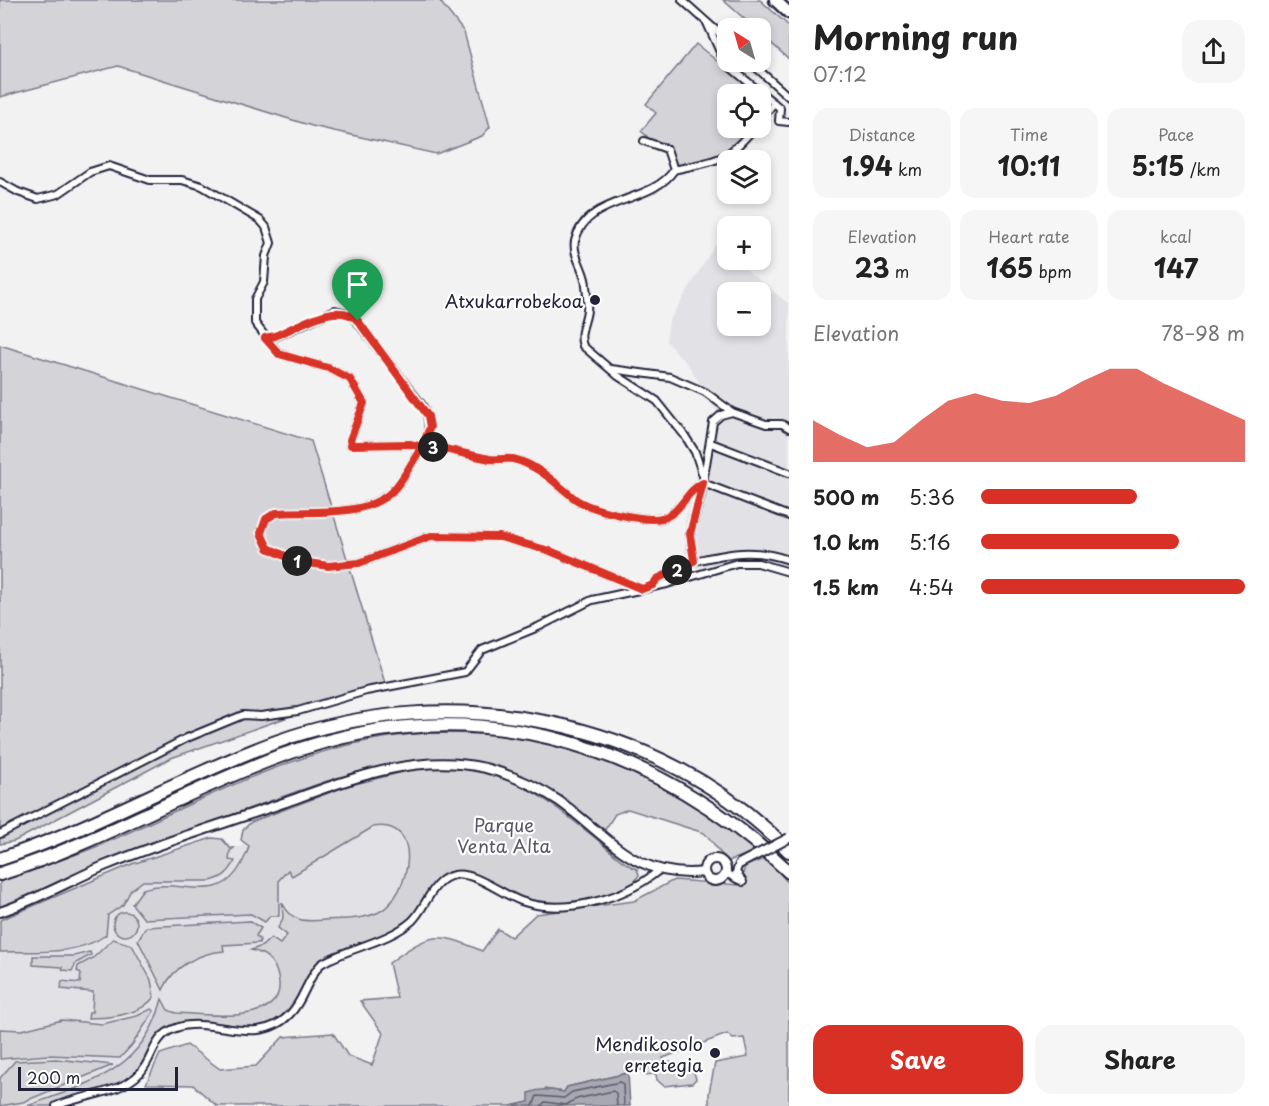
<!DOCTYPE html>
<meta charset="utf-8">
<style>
body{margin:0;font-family:"Playpen Sans",sans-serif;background:#f6f6f6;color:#222;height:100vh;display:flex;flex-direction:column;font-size:22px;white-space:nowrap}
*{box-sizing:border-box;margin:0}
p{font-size:20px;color:#767676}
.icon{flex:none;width:33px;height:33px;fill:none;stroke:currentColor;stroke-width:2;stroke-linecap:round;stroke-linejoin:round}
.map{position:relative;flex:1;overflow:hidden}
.drawer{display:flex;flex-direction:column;background:#fff;width:480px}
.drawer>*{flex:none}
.needle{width:39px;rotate:323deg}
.controls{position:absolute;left:717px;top:18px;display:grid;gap:12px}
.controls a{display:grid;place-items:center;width:54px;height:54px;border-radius:12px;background:#fff;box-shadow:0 3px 9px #0003;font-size:30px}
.scale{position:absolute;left:18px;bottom:15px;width:160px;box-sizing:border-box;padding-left:6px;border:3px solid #22223b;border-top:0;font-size:16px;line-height:21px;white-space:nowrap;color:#22223b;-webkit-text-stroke:4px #fff;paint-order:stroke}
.pin{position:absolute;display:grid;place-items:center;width:51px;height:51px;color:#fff;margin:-62px -26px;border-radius:50% 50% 50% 0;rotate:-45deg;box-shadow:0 0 6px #0007}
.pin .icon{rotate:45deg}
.km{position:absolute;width:30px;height:30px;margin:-15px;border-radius:50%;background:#222;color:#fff;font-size:16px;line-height:30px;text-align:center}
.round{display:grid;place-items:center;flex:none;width:63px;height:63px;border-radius:18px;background:#f6f6f6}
.overview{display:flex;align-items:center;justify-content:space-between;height:102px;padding:0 24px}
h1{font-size:33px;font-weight:700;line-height:45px}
.figures{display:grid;grid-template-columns:repeat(3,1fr);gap:9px;height:102px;padding:6px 24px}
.figures div{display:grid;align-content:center;border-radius:15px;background:#f6f6f6;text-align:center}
.figures b{font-size:26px;font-weight:700}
.figures small{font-size:16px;font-weight:400}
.figures p{font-size:16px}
.chart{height:168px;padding:12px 24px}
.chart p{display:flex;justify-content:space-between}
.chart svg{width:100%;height:108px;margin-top:6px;fill:#d93025;opacity:.7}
.action{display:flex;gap:12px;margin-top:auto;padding:12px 24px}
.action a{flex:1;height:69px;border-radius:18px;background:#d93025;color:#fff;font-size:24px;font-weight:700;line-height:69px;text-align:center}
.action a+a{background:#f6f6f6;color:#222}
ul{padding:0 24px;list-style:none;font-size:20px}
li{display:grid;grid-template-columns:96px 72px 1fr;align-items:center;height:45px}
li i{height:15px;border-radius:8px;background:#d93025}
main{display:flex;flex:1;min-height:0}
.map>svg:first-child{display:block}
.built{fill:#e2e2e6;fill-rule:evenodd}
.green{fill:#d3d3d8;stroke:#7a7a8a;stroke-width:1.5}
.water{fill:#a8a8b2;stroke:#727282;stroke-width:1.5}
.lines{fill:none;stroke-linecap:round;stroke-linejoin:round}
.shore{stroke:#58586b;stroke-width:1.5}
.minor-casing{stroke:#22223b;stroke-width:10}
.tertiary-casing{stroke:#22223b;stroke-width:12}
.primary-casing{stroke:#22223b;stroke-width:15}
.motorway-casing{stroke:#22223b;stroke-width:16}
.minor{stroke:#fff;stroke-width:6}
.tertiary{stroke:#fff;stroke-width:8}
.primary{stroke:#fff;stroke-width:10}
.motorway{stroke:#fff;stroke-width:12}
.tertiary-bridge-casing{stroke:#22223b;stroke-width:12;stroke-linecap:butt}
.tertiary-bridge{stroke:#fff;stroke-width:8}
.route-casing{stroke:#fff;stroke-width:12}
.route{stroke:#d93025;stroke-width:8}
.poi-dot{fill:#22223b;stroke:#fff;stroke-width:2}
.labels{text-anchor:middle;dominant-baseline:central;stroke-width:4.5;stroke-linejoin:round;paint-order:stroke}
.poi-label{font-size:18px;fill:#22223b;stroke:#fff;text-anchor:end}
.park-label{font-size:18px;fill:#57576a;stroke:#fff}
</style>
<main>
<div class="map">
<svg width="789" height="1106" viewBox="0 0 789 1106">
<rect width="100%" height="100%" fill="#f2f2f3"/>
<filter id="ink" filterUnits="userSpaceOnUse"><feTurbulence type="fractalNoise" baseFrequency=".0167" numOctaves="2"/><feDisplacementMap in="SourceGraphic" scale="12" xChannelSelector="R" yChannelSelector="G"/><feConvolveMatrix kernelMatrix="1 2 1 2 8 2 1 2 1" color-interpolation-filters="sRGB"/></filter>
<g filter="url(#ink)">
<g class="built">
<path d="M715,245L727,254L728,260H734L789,304V569L770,562L748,559L696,568L685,552V522L704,453L708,426L717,412L689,366L666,341L669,321ZM728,292H760V326H728Z"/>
<polygon points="437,767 478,771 527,787 545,797 637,869 639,875 628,891 450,876 321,964 290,1014 186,1026 165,1034 145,1066 56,1106 0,1106 0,920 132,864 212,838 222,839 230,848 243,846 241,835 251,822 347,786 372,778"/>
</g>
<g class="green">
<polygon points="0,0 439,0 464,32 490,127 482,136 436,154 312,126 118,66 0,97"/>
<polygon points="723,0 760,0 789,26 789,59 761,34 760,28 755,28"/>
<path d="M696,44L758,94H728V128H752C726,159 713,159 675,169L670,148L654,143L641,131L656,113L646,104Z"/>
<polygon points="0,345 311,441 385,683 171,758 15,841 0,844"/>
<path d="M427,733C458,733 489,733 519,737C605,751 690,796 758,850L729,861C717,853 715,842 704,833L628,809L615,814L605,830C567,803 529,773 482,764C401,748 319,784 245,810C162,840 81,873 0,908V881C34,869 69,858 103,844C209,797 309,740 427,733Z"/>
<path d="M419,768C498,764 530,785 589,833C604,844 619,862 637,869L639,875L628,891L584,902L543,907L463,875L444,879L410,923L321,964L290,1014L261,1030L186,1026L165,1034L145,1066L126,1083L56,1106H27C88,1084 144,1071 162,999L168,1010L176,1013C205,1014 294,1028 277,973C273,959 264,953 251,950L262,946L271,938L280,944L287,935L278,928L283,918L282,902C291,922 305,922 324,920C341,919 363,920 379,912C411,895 425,818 373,827L292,876L288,870L279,880V916H270L265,922L251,914L144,919L132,904L143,889C181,876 218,909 242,863C245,856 247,854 249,846L241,840L243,830L251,822L347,786Z"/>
<path d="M212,838L222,839L230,848H234L230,851L229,860L235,861C229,873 223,878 210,881H143L131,890L123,905L108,915L106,935C76,956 35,951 0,952V920L132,864Z"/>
<path d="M767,858L789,884V1106H709V1093L715,1063L748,1057L744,1038L733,1039L727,1034L663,1058L665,1063L670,1062L694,1072L696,1079L692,1083L664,1086L657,1080L656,1074L643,1075L642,1066L640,1070L567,1087L564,1092L545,1089L529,1102L511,1106H217L193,1085L146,1084L160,1054L187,1045L220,1069L256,1066L283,1037L333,1033L348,1056L372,1065L383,1033L360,1001L397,998L389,963C429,934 436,930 482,951L498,929L511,937L536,914L634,901L674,880L740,885L745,866Z"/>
<circle cx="125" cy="924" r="12"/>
<path d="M249,921L261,928L256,936L260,940L259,943L223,945L224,951C199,953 173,966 163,990L138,940L146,927Z"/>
<path d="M113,939L132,945L151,980L154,997C140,1016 109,1018 88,1018L89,1012H92L93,992L61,989L62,981L80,983L81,973L77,971L78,966L93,958Z"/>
<polygon points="90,952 91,955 76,963 72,971 63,970 62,967 33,965 33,956 74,956"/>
<polygon points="151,1009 154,1011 132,1045 120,1058 48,1055 0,1059 0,1029 22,1030 62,1020 102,1024 137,1016"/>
<polygon points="56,1059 113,1065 23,1102 0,1106 0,1078 15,1061"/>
</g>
<path class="water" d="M628,1073L630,1106H511L529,1102V1093C541,1088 551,1090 564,1092L567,1087Z"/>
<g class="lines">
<g class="shore">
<polyline points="533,1106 537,1096 564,1098 572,1092 620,1082 623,1084 624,1106"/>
<polyline points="541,1106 545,1102 566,1105 576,1099 613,1091 616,1093 617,1106"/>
</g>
<defs>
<g id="minor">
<polyline points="682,0 728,41"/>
<polyline points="707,23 725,63 780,108 779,121 789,122"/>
<polyline points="750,62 789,97"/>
<polyline points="760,120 774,103"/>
<path d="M644,141L667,149L674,170C717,160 725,163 754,128"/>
<path d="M674,170C651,205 586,195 575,241C572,256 586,271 586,286C587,294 588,302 587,310C586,322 578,333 583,346L618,376L657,401L685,436L695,452L704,479"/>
<polyline points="0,182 18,192 38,199 58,194 90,172 109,166 150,180 182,180 202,186 260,220 266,227 271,243 266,256 264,282 255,299 255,323 279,354 328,368 350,379 364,403 350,440 351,445 410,444 422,447"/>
<path d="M265,338L275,337L335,310L351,314L422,405C434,425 428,437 416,456C410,466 404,478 396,487C369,519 313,510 276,513L266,520L261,533L268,548L296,561L328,566L359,563L431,536L500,537L550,551L642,589"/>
<polyline points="611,369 670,377 705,392 732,412 766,424 782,424 789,428"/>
<path d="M732,412L721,415L713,422L701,495L690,534L694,561C730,553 753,548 789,560"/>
<polyline points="711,443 789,473"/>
<path d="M423,444C446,449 468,455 490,459C498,460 506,458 513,459C538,465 555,483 574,498C588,510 644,522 662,518C681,514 686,490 703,483"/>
<polyline points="703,483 789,516"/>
<polyline points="653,585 657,579 694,561"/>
<polyline points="0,834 187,738 243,715 261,716 298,711 366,691 465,672 482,650 538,627 592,600 667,584 737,563 758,563 789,572"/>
<polyline points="739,864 736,872 743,882"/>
<polyline points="726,873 739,880"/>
<path d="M56,1106C81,1095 121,1094 140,1073C154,1058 152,1036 176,1028C212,1015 257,1049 290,1014C304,1000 307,978 321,964C349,947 387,943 412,921C426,908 432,879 454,875C475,871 501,894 521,901C564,916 624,899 658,871"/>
</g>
<g id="tertiary">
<circle cx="715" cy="870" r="11"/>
<path d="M0,912C36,900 69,881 104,866C162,842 223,824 283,803C348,780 415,752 485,768C512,775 537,786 559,801C610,837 635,880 704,872"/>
</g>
<polyline id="primary" points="775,0 789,13"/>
<g id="motorway">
<path d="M0,859C95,828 182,776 276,742C449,679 659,717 789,851"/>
<path d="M0,874C97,844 184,791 280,756C466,687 648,738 789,872"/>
</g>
</defs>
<use href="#minor" class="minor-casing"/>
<use href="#tertiary" class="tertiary-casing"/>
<use href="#primary" class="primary-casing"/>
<use href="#motorway" class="motorway-casing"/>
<use href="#minor" class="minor"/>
<use href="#tertiary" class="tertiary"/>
<use href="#primary" class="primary"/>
<use href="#motorway" class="motorway"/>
<defs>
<polyline id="tertiary-bridge" points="739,864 789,838"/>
</defs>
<use href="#tertiary-bridge" class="tertiary-bridge-casing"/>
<use href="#tertiary-bridge" class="tertiary-bridge"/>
</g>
</g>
<g class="lines" filter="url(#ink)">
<defs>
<path id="route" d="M358,321L428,416L430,427L422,447C413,460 406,475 396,487C370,519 313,510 276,513L266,519L261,533L268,548L296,561L328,566L359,563L431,536L500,537L550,551L642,589L653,585L657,579L694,561L690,534L703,483C686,490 681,514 662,518C644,522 589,510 574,498C555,483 538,465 513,459C506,458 498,460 490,459C468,455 446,449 423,444L422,447L410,444L351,445L350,440L364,403L350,379L328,368L279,354L265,338L275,336C298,327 338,299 358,321"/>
</defs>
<use href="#route" class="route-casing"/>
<use href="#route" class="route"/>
</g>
<g class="poi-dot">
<circle cx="595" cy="300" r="6"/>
<circle cx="715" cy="1053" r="6"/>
</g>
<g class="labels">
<g class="poi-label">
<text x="583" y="300">Atxukarrobekoa</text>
<text x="703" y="1043">Mendikosolo<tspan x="703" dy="21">erretegia</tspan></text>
</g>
<g class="park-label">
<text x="504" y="824">Parque<tspan x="504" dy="21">Venta Alta</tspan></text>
</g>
</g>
</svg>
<div class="controls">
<a><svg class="needle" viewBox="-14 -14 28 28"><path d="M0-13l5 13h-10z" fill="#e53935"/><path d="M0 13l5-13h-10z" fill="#767676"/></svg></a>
<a><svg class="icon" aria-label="locate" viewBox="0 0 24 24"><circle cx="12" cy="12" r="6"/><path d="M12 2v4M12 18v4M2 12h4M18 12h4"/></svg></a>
<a><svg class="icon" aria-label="layers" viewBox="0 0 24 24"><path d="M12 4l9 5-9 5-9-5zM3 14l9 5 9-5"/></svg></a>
<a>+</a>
<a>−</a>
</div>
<div class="scale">200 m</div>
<div class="pin" style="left:358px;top:321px;background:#1e9e55"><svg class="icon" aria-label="arrive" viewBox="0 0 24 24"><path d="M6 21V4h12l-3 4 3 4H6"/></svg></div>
<b class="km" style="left:297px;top:561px">1</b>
<b class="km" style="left:677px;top:570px">2</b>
<b class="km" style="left:433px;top:447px">3</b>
</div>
<section class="drawer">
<div class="overview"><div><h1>Morning run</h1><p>07:12</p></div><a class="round"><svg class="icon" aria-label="share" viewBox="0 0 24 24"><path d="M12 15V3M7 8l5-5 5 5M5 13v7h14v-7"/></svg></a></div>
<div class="figures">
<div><p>Distance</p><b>1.94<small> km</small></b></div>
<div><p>Time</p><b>10:11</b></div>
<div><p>Pace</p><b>5:15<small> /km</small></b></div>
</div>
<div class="figures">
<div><p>Elevation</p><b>23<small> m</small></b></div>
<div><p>Heart rate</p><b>165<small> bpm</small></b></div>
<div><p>kcal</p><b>147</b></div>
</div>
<div class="chart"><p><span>Elevation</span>78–98 m</p>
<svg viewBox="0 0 160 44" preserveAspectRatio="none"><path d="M0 44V27L10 33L20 38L30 36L40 27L50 19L60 16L70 19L80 20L90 17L100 11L110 6L120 6L130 12L140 17L150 22L160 27V44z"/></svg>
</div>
<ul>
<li><b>500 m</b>5:36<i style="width:59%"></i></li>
<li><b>1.0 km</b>5:16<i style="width:75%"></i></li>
<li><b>1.5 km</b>4:54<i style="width:100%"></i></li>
</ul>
<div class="action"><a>Save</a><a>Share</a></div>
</section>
</main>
